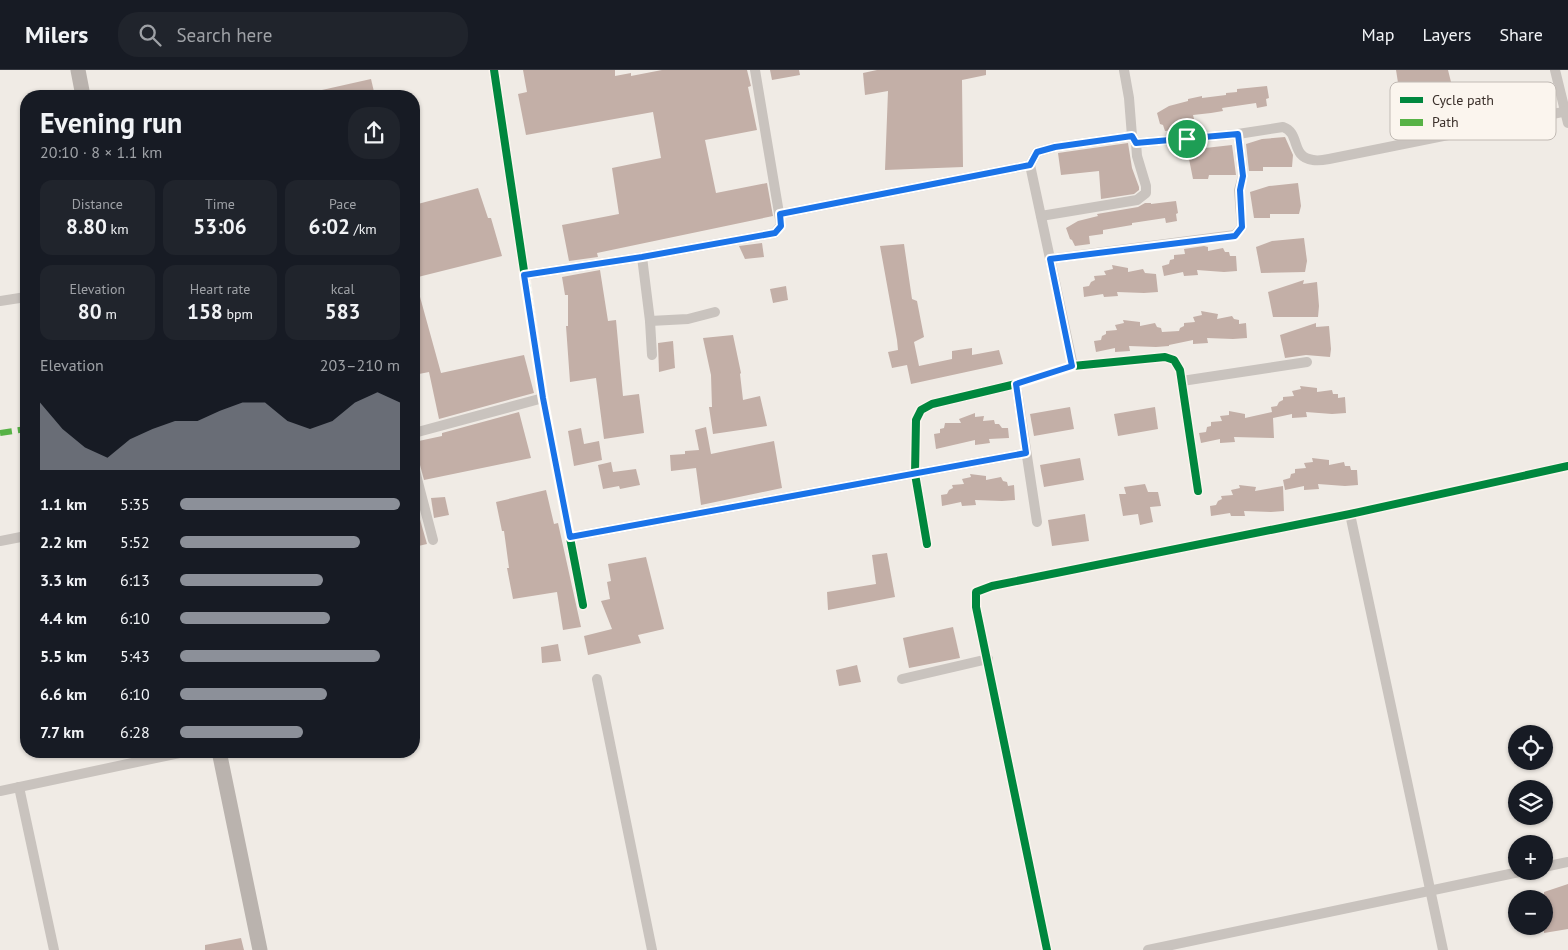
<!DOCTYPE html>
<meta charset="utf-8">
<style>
body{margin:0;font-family:"PT Sans",sans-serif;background:#20242c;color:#f1f3f6;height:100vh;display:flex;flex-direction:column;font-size:19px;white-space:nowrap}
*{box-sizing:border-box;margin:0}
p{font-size:16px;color:#9ea1a6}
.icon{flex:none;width:28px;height:28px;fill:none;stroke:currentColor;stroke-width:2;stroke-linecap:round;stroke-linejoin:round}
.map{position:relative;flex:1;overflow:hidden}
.sheet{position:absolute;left:20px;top:20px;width:400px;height:668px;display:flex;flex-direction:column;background:#171b24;border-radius:20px;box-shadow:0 1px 4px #0004}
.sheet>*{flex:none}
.controls{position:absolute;left:1508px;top:655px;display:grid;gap:10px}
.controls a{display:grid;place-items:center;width:45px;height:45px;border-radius:50%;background:#171b24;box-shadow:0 1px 4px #0004;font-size:25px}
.pin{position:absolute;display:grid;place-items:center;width:42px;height:42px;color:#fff;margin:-21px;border:2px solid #fff;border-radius:50%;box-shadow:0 1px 5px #0007}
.round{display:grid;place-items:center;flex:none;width:52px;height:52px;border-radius:20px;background:#20242c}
.overview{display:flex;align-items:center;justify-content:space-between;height:85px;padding:0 20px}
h1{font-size:28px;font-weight:800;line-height:38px}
.figures{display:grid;grid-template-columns:repeat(3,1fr);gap:8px;height:85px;padding:5px 20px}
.figures div{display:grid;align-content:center;border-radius:12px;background:#20242c;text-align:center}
.figures b{font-size:21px;font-weight:800}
.figures small{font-size:14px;font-weight:400}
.figures p{font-size:14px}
.chart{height:140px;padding:10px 20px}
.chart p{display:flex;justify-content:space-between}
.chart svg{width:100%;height:90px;margin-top:5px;fill:#8c9099;opacity:.7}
ul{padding:0 20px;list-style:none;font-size:16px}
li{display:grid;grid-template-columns:80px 60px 1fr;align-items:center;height:38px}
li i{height:12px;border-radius:6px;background:#8c9099}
header{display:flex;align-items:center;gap:30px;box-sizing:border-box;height:70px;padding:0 25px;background:#171b24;border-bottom:1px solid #363941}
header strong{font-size:24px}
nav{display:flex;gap:28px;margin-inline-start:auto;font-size:18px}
.search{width:350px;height:45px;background:#20242c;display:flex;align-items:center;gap:12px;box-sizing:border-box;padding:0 18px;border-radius:20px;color:#9ea1a6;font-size:19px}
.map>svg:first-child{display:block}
.building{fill:#c3afa7}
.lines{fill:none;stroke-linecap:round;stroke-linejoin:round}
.minor{stroke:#c9c3be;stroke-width:10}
.secondary{stroke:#bab3ae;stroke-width:15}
.quiet{stroke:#57b246;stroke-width:6;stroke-dasharray:12 6;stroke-linecap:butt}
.cycleway-casing{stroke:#fbf5ee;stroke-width:11}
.cycleway{stroke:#00873e;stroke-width:8}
.route-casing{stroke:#fff;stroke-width:10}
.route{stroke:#1a73e8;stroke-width:6}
.key{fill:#fbf5ee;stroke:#c1bab4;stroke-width:1}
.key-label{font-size:14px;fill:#3b302b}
</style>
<header>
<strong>Milers</strong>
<div class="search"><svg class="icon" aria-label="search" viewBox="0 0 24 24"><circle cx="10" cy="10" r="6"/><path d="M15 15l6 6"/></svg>Search here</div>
<nav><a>Map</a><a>Layers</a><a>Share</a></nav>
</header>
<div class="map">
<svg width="1568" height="880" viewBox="0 0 1568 880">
<rect width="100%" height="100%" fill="#f0ebe5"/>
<g class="building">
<polygon points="523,0 615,0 615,6 631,3 631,6 662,0 747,0 751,16 748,17 757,60 705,70 716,123 767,113 773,146 597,183 598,187 569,191 562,155 619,144 612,98 661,88 653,42 526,65 518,24 527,22"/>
<polygon points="770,0 799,0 800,5 772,10"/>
<polygon points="877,0 986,0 986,5 962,10 963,97 885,100 888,21 865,25 863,3"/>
<polygon points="1396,0 1448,0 1451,12 1399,19"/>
<polygon points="371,9 375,26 314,26 313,22"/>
<polygon points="1267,16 1269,28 1266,29 1267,36 1257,38 1256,33 1222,38 1223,41 1211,43 1193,45 1194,49 1180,51 1181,59 1165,61 1163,55 1160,54 1157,43 1169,36 1188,31 1188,29 1202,26 1202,28 1226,25 1226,23 1237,22 1237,19"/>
<polygon points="1285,67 1293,85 1292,97 1263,97 1263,101 1249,101 1246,74 1262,69"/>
<polygon points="1128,73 1132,98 1139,117 1139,120 1134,124 1101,129 1099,101 1061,105 1058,83"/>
<polygon points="1232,75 1236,105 1209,105 1208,109 1193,109 1188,84 1205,78"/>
<polygon points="1298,113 1301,136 1299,144 1270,144 1270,148 1254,148 1250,122 1269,116"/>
<polygon points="478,118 488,148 491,148 502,186 414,208 414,135"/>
<polygon points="1176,131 1178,143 1176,144 1177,151 1166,153 1165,148 1132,153 1132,155 1103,160 1103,164 1089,166 1090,174 1075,176 1072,170 1070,169 1066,158 1078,151 1098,146 1097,144 1138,137 1145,133 1151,133 1151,134"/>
<polygon points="1304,168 1307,191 1305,202 1261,203 1256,177 1272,171"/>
<polygon points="762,173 764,187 745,189 739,176"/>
<polygon points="904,174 912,229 917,231 924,267 914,272 919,296 952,289 952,281 972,278 972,285 999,280 1003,294 911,314 907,295 892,298 888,282 898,280 897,270 880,176"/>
<polygon points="1204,176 1208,177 1208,181 1223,178 1225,182 1229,182 1230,186 1236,186 1237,201 1224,202 1197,200 1198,205 1184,206 1183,202 1164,206 1162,196 1169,194 1170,190 1174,189 1174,185 1185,184 1184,179"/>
<polygon points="1112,195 1128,198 1128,202 1143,199 1145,203 1156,204 1158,222 1144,223 1117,222 1118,226 1104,227 1103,224 1084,227 1083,217 1089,216 1091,212 1095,210 1094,206 1106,205 1104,201 1113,199"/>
<polygon points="600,200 608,251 616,250 623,326 639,324 644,363 604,369 596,308 570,312 566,256 568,256 568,225 565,225 562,207"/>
<polygon points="1304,210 1303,214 1317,212 1319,236 1318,247 1273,247 1268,222"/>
<polygon points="414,216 417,216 441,303 524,285 534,323 439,349 429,302 414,305"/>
<polygon points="786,216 788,230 773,233 770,219"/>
<polygon points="1201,241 1218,244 1217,249 1232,246 1234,249 1239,250 1239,254 1246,253 1247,268 1233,269 1207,268 1208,273 1193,274 1193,270 1169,275 1169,276 1156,277 1129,276 1130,281 1115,282 1115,278 1096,282 1094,271 1101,270 1102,266 1106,264 1106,261 1117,260 1115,255 1124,253 1123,250 1140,252 1140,256 1155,253 1157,257 1161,258 1162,262 1179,261 1180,258 1184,256 1184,253 1195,252 1193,247 1202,245"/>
<polygon points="1316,253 1316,257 1329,256 1331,279 1330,287 1306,285 1285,288 1280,265"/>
<polygon points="733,265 741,303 740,304 743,330 760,326 767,356 713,364 709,337 712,337 711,305 703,268"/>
<polygon points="673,271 675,298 659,302 658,273"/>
<polygon points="1300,316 1317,318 1317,322 1332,320 1333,324 1338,324 1338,328 1345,327 1346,343 1332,344 1306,342 1307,347 1292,348 1292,344 1273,348 1274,368 1234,367 1235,372 1220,373 1220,369 1201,373 1199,363 1206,362 1207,357 1211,356 1211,352 1222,351 1220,346 1229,345 1229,341 1245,344 1245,348 1272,342 1271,337 1277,336 1279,332 1283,330 1283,327 1294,326 1292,321 1301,319"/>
<polygon points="1070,337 1074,359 1034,366 1030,344"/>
<polygon points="1155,337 1158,359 1118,366 1114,344"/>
<polygon points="519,342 531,388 424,410 420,395 419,392 414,390 414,372 442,366 442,363"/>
<polygon points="975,343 975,347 984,346 983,351 994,350 995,354 999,354 1002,358 1008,358 1009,368 989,369 990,373 975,375 975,370 936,379 934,364 940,363 940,359 944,358 945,353 961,353 959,349"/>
<polygon points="706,357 711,384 774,371 782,418 701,435 696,398 671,401 670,385 685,384 685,381 699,380 695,360"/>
<polygon points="581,358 584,374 599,371 602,390 574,396 568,361"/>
<polygon points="1080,388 1084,410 1044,417 1040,395"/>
<polygon points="1312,388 1329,390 1329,395 1344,392 1345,396 1350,396 1351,400 1357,400 1358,415 1345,416 1318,414 1319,419 1304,420 1304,416 1285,420 1283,410 1290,408 1291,404 1295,403 1295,399 1306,398 1304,393 1313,392"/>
<polygon points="611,392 613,402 636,399 640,415 620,419 619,416 603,419 598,395"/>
<polygon points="970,404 986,406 986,410 1001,407 1003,411 1007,412 1008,416 1014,415 1015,430 1002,431 975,430 976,435 962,436 961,432 942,436 941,425 947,424 949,420 953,418 952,415 964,414 962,409 971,407"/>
<polygon points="1145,414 1148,422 1158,422 1161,436 1150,437 1153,452 1140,455 1138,444 1123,446 1119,424 1126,424 1124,417"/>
<polygon points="1239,415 1256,417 1255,421 1283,416 1284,441 1271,442 1244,441 1245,446 1231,446 1230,443 1211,446 1210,436 1216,435 1218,431 1222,429 1221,426 1233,425 1231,420 1240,418"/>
<polygon points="546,420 554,454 558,453 581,557 563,560 557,522 513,529 507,498 509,498 504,461 502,461 496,432"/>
<polygon points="445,427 449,445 434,448 431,428"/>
<polygon points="417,439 427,474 414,477 414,440"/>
<polygon points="1085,444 1089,471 1052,476 1048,450"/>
<polygon points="887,483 895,527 828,540 827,522 876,514 872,485"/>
<polygon points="646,487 664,559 638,565 641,573 588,585 584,566 612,559 601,531 610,529 607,512 611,511 608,494"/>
<polygon points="953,557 960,588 909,598 903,568"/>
<polygon points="558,574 561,591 542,593 541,577"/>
<polygon points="857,595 861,612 839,616 836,600"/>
<polygon points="1568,814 1568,859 1544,863 1544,822"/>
<polygon points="241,868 244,880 205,880 205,875"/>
</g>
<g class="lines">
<g class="minor">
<polyline points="494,0 543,328 583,535"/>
<polyline points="1555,0 1568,53"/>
<path d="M1132,66L1136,73L1238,64L1283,57C1301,63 1290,87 1313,90C1318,91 1324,90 1329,89L1568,41"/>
<polyline points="780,144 1030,95"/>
<polyline points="1041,146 1137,130 1146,123 1146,116 1137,86 1136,73"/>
<polyline points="642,187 650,251 652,285"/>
<polyline points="1050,189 1235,165 1242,157 1239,120 1243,106 1238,64"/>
<polyline points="524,205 642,187 775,163 781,155 755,0"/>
<polyline points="0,231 26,227"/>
<polyline points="650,251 688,249 715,242"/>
<polyline points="1073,296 1030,95 1037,82 1055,77 1132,66 1129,28 1124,0"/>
<polyline points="1182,311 1307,292"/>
<polyline points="1016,314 1037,452"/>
<polyline points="414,363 543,328"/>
<polyline points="414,397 433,470"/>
<polyline points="1350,444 1443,880"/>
<polyline points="570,467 1026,383"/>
<polyline points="0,471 26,466"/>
<polyline points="927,474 915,404 916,350 921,340 932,334 1016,314 1073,296 1165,287 1174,290 1180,300 1198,421"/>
<polyline points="597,609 652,880"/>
<polyline points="902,609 988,589"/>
<polyline points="19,717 54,880"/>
<polyline points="0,721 189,681"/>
<polyline points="1544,797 1568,792"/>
<polyline points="1047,880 976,537 976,522 992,516 1350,444 1568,396"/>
<polyline points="1148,880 1524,801"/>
</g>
<g class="secondary">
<polyline points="78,0 83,26"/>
<polyline points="219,681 260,880"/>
</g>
<polyline class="quiet" points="0,363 26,359"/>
<defs>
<g id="cycleway">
<polyline points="494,0 543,328 583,535"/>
<polyline points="927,474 915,404 916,350 921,340 932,334 1016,314 1073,296 1165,287 1174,290 1180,300 1198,421"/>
<polyline points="1047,880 976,537 976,522 992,516 1350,444 1568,396"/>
</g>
</defs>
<use href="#cycleway" class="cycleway-casing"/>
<use href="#cycleway" class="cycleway"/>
</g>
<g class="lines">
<defs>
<polygon id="route" points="1238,64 1243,106 1240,120 1242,157 1235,166 1050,189 1072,296 1016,314 1026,383 570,467 543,328 524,205 642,187 775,163 781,156 780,144 1030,95 1037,82 1055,77 1132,66 1136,73"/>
</defs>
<use href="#route" class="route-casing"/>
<use href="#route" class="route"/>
</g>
<rect x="1390" y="12" width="166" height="58" rx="8" class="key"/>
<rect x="1400" y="27" width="23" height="6" fill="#00873e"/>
<rect x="1400" y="49" width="23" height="7" fill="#57b246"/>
<g class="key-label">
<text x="1432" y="35">Cycle path</text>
<text x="1432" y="57">Path</text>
</g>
</svg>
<div class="controls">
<a><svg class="icon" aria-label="locate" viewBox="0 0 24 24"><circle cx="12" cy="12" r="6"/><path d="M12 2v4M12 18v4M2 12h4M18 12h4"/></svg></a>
<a><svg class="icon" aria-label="layers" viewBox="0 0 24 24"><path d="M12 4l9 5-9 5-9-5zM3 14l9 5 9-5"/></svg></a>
<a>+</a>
<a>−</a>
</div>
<div class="pin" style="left:1187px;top:69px;background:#1e9e55"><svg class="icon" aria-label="arrive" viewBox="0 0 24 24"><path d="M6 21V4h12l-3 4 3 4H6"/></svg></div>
<section class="sheet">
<div class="overview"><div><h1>Evening run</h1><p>20:10 · 8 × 1.1 km</p></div><a class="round"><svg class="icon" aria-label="share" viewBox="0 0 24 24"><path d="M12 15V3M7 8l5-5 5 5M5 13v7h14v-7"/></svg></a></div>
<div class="figures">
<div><p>Distance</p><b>8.80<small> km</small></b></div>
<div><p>Time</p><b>53:06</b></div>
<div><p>Pace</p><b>6:02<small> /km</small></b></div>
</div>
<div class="figures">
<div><p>Elevation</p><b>80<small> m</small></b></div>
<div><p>Heart rate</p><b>158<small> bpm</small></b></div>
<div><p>kcal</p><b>583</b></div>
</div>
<div class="chart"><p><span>Elevation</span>203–210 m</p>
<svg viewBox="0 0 160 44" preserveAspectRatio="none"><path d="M0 44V11L10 24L20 33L30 38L40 29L50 24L60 20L70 20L80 15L90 11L100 11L110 20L120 24L130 20L140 11L150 6L160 11V44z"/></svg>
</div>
<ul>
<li><b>1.1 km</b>5:35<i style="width:100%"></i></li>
<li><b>2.2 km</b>5:52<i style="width:82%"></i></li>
<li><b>3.3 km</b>6:13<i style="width:65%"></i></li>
<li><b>4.4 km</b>6:10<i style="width:68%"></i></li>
<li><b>5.5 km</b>5:43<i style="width:91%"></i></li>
<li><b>6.6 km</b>6:10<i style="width:67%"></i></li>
<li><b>7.7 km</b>6:28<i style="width:56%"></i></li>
</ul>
</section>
</div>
